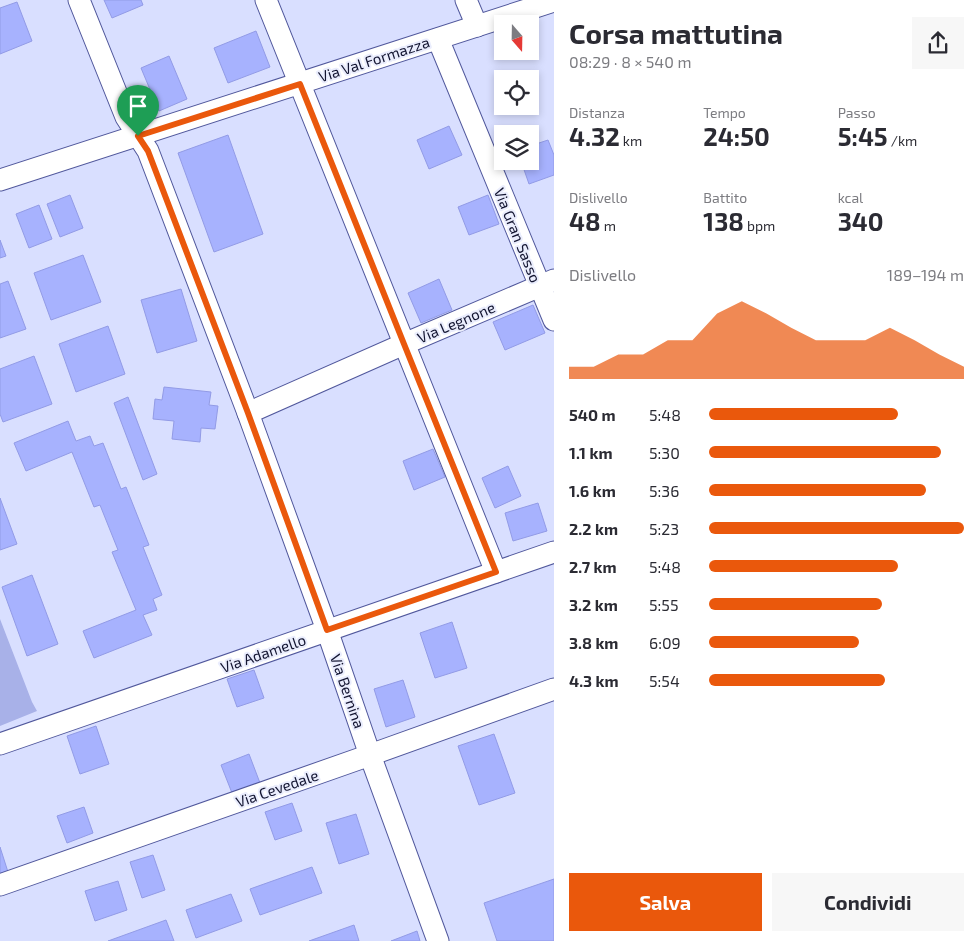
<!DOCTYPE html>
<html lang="it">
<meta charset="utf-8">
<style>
body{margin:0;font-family:"Exo 2",sans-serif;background:#f7f7f7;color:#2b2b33;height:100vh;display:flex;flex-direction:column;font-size:19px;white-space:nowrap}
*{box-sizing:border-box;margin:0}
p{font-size:16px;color:#7c7c81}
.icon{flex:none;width:28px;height:28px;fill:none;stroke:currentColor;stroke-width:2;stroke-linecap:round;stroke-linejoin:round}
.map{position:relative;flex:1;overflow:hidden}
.details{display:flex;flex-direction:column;background:#fff;width:425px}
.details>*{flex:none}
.needle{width:32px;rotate:160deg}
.tools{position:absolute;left:494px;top:15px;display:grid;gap:10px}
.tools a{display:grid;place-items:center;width:45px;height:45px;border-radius:0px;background:#fff;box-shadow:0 2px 8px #0003;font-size:25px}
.pin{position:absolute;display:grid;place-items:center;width:42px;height:42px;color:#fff;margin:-51px -21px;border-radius:50% 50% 50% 0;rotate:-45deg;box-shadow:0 0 5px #0007}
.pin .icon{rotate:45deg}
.round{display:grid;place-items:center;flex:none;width:52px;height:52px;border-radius:0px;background:#f7f7f7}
.overview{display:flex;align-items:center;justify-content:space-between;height:85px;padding:0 15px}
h1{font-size:28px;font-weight:700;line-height:38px}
.figures{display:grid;grid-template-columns:repeat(3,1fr);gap:8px;height:85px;padding:5px 15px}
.figures div{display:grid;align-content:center}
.figures b{font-size:25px;font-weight:700}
.figures small{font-size:14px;font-weight:400}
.figures p{font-size:14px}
.chart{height:140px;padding:10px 15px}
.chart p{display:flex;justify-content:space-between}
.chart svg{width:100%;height:90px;margin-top:5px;fill:#ea580c;opacity:.7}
.cta{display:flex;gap:10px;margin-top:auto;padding:10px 15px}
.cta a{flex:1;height:58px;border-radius:0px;background:#ea580c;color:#fff;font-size:20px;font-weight:700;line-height:58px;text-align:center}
.cta a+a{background:#f7f7f7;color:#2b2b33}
ul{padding:0 15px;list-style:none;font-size:16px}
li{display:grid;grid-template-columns:80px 60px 1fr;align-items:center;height:38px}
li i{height:12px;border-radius:6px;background:#ea580c}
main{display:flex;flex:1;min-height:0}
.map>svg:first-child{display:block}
.grass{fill:#a8b1e8}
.building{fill:#a7b2fe;stroke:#929be6}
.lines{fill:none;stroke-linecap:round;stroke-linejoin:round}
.minor-casing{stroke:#51589c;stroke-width:23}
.minor{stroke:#fff;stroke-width:21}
.route-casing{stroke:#fff;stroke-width:10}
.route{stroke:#ea580c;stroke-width:6}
.labels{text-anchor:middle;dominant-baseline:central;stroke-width:4;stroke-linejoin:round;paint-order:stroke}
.street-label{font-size:15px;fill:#121430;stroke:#eaedfd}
</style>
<main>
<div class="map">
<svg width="554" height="941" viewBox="0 0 554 941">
<rect width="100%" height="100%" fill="#d9dfff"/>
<polygon class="grass" points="0,619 32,702 37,711 0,726"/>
<g class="building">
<polygon points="104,0 141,0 143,5 112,18"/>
<polygon points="17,2 32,41 0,54 0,8"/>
<polygon points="256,31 270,67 228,83 214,48"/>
<polygon points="169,56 187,99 159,111 141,68"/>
<polygon points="449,126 462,155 429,169 417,140"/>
<polygon points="228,135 263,234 214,252 178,153"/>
<polygon points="548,140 554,155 554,175 529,184 521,161 530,161 530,146"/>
<polygon points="70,195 83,228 60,237 47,204"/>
<polygon points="488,195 499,224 469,235 458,207"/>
<polygon points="39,205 52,239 29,248 16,214"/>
<polygon points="0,240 6,256 0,258"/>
<polygon points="83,255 101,302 51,320 34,273"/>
<polygon points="439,279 452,310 421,323 408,293"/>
<polygon points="8,281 26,329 0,338 0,284"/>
<polygon points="181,289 197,341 157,353 141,300"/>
<polygon points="533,305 545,333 505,350 493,322"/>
<polygon points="108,326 125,374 76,392 59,344"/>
<polygon points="34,356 52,404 3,422 0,414 0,369"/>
<polygon points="164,387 211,392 209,405 218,406 215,429 201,428 200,442 172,439 174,421 153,419 155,399 162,400"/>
<polygon points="128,397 157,474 143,480 114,403"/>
<polygon points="68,421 76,441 90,436 94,446 103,443 121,489 126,487 149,545 143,547 162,595 153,599 157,610 143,615 152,635 94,658 83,631 136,610 112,552 118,550 100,505 94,507 72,452 26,471 14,443"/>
<polygon points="433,449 445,477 414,490 403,461"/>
<polygon points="508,466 521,496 495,508 482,478"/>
<polygon points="0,498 17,544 0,550"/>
<polygon points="538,503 547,531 513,541 505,513"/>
<polygon points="32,575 58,644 27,656 2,587"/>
<polygon points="452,622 467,668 435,678 420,633"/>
<polygon points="254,670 264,698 237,707 227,679"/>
<polygon points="403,680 415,717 386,727 374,689"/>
<polygon points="96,726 109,764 80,774 67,736"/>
<polygon points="494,734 515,793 479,805 458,746"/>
<polygon points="249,754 260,783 232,793 221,765"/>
<polygon points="292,803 302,831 275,840 265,812"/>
<polygon points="84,807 93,833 67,843 57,816"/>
<polygon points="356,814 369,854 339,864 326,823"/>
<polygon points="0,847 8,872 0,874"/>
<polygon points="153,855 165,890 142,898 130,862"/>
<polygon points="312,867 322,893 260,915 250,889"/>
<polygon points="554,879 554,941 497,941 484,903"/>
<polygon points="118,881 127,910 95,921 85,891"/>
<polygon points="231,894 242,921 196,938 186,910"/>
<polygon points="166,920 174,941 108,941"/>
<polygon points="354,925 359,941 309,941"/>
<polygon points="417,931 420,941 391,941"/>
</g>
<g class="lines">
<defs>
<g id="minor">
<polyline points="79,0 126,117 148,151 248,413 327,630 370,755 438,941"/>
<polyline points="266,0 496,572"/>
<polyline points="466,0 477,26"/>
<polyline points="438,39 554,320"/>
<polyline points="0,180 554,1"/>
<polyline points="248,413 404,344 554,280"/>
<polyline points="0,744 554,552"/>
<polyline points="0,885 370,755 554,689"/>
</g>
</defs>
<use href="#minor" class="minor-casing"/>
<use href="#minor" class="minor"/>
</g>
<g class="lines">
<defs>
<polygon id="route" points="300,84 404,344 496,572 327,630 248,413 148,151 138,136"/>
</defs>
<use href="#route" class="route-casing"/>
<use href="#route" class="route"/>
</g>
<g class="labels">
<g class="street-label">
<text transform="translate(374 59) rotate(-18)">Via Val Formazza</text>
<text transform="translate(518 235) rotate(68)">Via Gran Sasso</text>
<text transform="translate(456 322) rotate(-23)">Via Legnone</text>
<text transform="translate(263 653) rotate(-19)">Via Adamello</text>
<text transform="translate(348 691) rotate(71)">Via Bernina</text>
<text transform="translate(277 788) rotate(-19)">Via Cevedale</text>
</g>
</g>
</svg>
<div class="tools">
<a><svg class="needle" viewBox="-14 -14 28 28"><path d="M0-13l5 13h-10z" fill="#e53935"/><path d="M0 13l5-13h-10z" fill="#7c7c81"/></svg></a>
<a><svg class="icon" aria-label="locate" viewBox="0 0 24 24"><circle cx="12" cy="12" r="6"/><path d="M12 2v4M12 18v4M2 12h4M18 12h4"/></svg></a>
<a><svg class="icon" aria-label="layers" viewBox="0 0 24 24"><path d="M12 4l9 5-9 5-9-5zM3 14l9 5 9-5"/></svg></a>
</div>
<div class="pin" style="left:138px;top:136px;background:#1e9e55"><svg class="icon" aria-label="arrive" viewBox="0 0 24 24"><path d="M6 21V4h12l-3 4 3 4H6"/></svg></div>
</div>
<section class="details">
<div class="overview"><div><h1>Corsa mattutina</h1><p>08:29 · 8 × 540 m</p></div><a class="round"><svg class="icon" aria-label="share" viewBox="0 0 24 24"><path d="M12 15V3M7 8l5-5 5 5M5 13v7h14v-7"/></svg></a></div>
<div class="figures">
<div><p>Distanza</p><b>4.32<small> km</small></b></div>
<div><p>Tempo</p><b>24:50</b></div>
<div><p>Passo</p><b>5:45<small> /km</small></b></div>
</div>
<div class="figures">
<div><p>Dislivello</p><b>48<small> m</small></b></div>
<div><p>Battito</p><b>138<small> bpm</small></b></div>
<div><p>kcal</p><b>340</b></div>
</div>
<div class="chart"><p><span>Dislivello</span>189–194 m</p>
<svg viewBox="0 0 160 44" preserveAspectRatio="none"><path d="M0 44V38L10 38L20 32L30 32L40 25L50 25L60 12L70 6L80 12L90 19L100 25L110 25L120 25L130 19L140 25L150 32L160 38V44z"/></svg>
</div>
<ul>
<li><b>540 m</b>5:48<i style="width:74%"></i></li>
<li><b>1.1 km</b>5:30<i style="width:91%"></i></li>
<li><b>1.6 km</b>5:36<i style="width:85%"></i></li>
<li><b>2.2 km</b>5:23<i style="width:100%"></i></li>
<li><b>2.7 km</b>5:48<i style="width:74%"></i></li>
<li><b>3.2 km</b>5:55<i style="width:68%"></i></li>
<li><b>3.8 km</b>6:09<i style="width:59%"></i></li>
<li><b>4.3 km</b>5:54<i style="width:69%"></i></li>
</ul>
<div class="cta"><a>Salva</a><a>Condividi</a></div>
</section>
</main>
